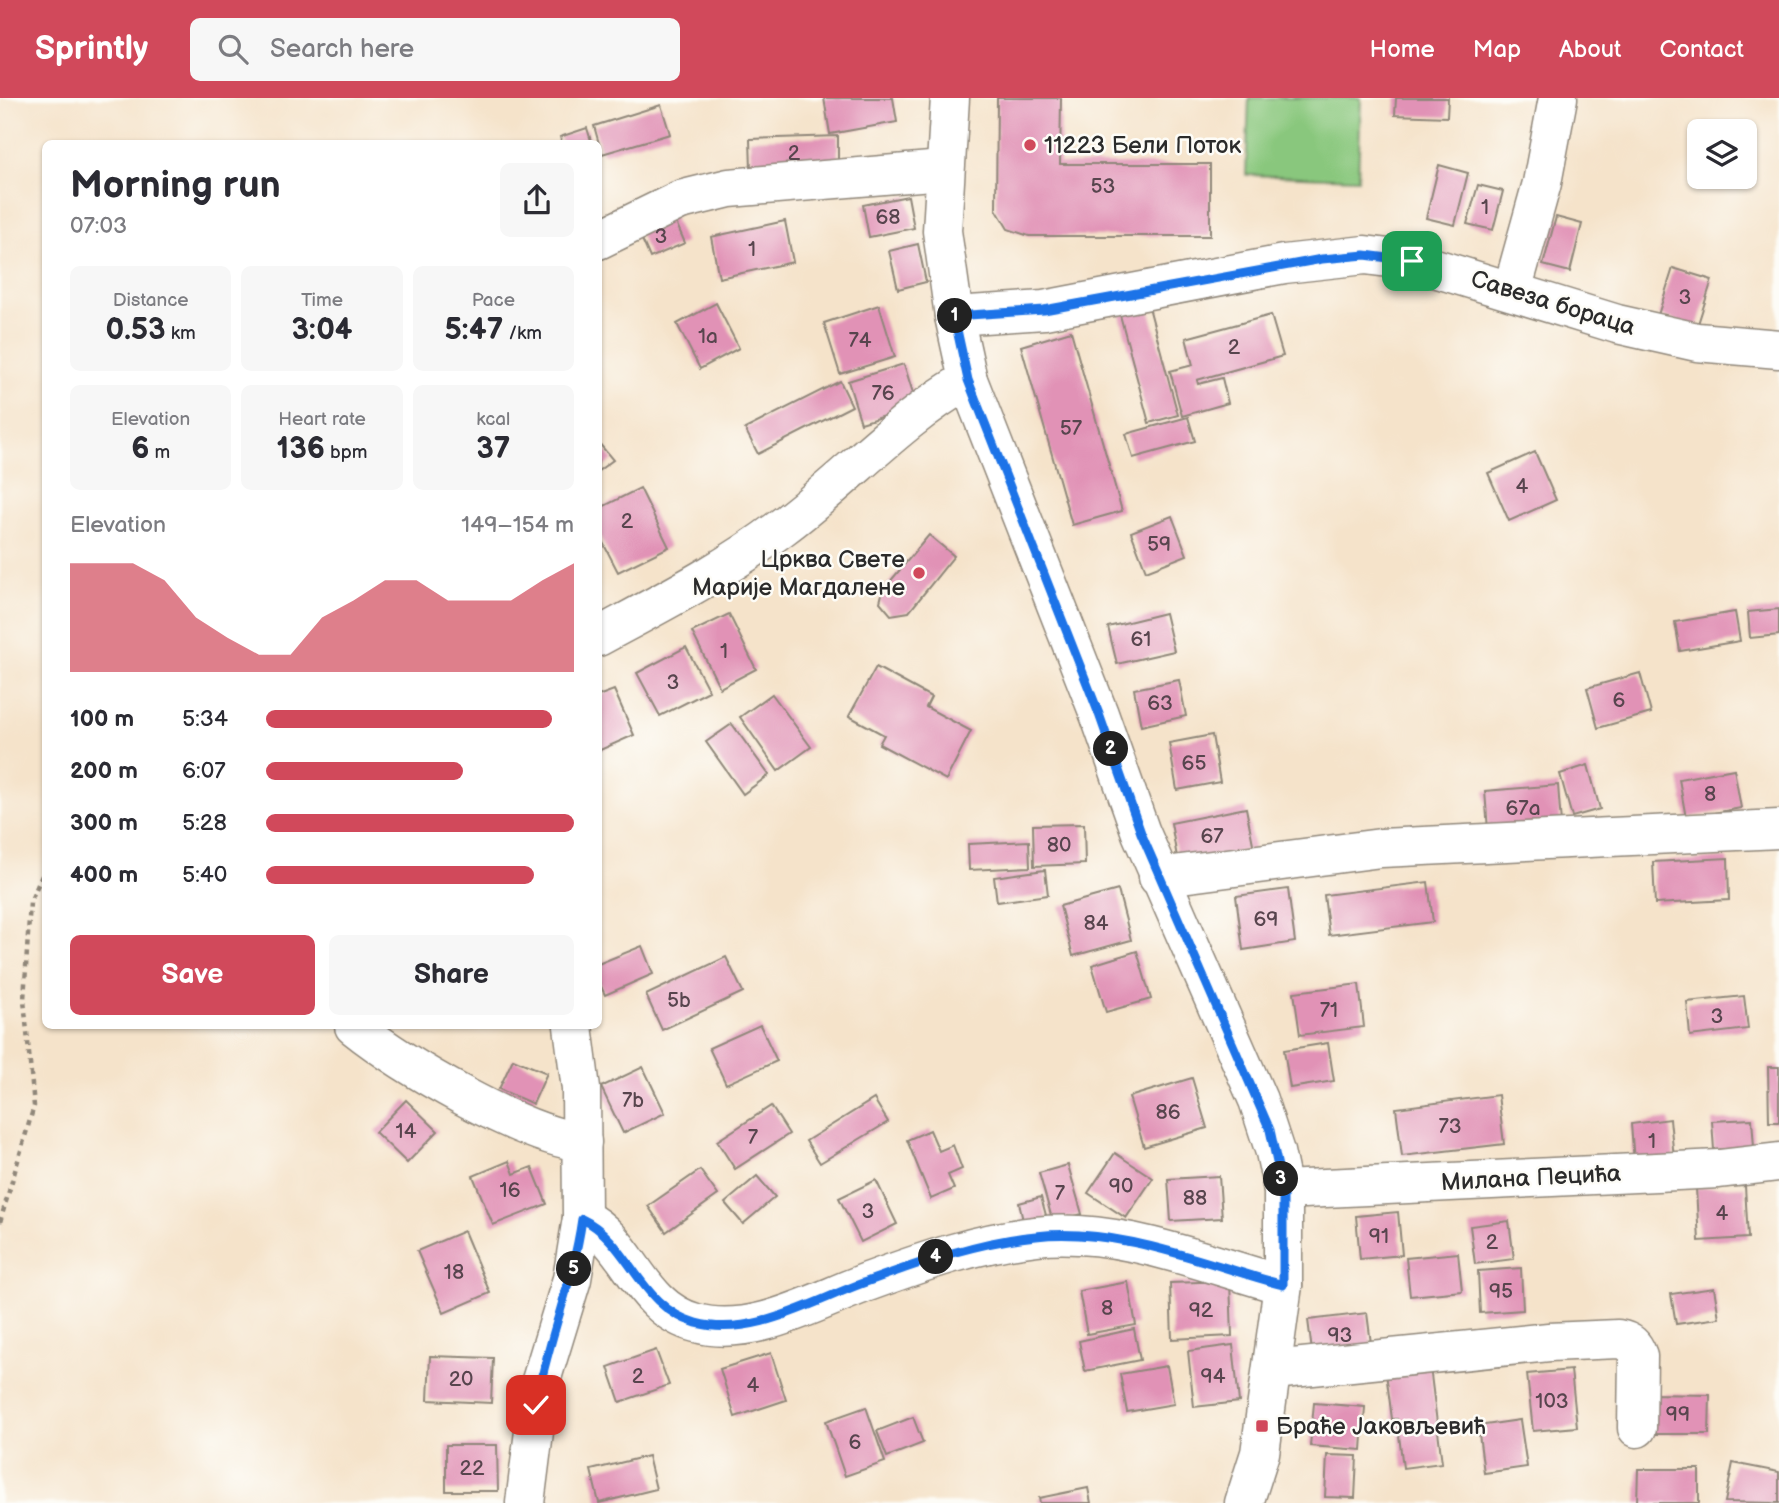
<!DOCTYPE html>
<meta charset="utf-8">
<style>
body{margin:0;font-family:"Balsamiq Sans",sans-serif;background:#f7f7f7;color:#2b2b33;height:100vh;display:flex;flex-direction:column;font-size:26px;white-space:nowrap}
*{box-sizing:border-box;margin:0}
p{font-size:23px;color:#7c7c81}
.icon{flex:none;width:38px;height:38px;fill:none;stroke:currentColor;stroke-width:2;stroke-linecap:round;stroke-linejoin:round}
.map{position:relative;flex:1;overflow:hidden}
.sheet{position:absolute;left:42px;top:42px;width:560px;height:889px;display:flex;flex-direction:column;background:#fff;border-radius:10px;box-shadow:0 2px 5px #0004}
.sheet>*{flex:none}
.controls{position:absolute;left:1687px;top:21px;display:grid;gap:14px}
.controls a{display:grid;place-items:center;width:70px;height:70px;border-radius:10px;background:#fff;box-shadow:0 2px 5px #0004;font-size:35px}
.pin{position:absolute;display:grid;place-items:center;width:60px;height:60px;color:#fff;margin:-30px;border-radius:14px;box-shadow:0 4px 10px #0006}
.km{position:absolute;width:35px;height:35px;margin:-18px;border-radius:50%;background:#222;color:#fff;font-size:19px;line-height:35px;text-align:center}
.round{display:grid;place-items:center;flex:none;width:74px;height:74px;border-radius:10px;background:#f7f7f7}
.overview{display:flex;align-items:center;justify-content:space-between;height:119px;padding:0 28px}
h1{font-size:38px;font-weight:600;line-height:52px}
.metrics{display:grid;grid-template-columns:repeat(3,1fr);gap:10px;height:119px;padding:7px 28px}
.metrics div{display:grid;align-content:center;border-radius:10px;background:#f7f7f7;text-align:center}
.metrics b{font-size:30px;font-weight:600}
.metrics small{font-size:19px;font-weight:400}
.metrics p{font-size:19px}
.chart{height:196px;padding:14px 28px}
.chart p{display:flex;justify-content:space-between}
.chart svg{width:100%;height:126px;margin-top:7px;fill:#d1495b;opacity:.7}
.button{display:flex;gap:14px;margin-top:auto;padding:14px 28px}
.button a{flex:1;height:80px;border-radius:10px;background:#d1495b;color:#fff;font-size:28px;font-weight:600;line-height:80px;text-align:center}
.button a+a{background:#f7f7f7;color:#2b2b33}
ul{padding:0 28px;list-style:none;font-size:23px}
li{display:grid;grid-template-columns:112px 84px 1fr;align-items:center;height:52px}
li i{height:18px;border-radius:9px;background:#d1495b}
header{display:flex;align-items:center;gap:42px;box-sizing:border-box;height:98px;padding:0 35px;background:#d1495b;color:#fff}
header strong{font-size:33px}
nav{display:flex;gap:38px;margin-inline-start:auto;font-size:24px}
.search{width:490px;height:63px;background:#f7f7f7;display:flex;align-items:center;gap:18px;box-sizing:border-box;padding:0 24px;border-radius:10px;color:#7c7c81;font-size:26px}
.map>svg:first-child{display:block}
.green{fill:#89c77d;stroke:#5a7954;stroke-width:2}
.building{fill:#e192b6}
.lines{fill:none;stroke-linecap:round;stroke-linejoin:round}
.minor-casing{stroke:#90877a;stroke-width:41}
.path{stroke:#90877a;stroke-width:4.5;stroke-dasharray:5 5;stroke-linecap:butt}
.minor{stroke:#fff;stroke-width:38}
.route-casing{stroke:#fff;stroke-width:14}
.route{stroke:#1a73e8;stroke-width:9}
.poi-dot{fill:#d1495b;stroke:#fdfcf7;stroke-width:2.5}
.labels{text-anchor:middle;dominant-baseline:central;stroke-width:5;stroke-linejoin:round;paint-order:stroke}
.number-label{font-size:21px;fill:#58454e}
.poi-label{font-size:24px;fill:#2b2b2b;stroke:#fdfcf7;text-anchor:start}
.street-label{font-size:24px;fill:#2b2b2b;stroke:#fdfcf7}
</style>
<header>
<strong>Sprintly</strong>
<div class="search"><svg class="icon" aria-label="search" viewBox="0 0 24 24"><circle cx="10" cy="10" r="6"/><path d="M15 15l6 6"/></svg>Search here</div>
<nav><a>Home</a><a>Map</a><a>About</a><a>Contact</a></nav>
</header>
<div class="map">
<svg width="1779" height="1405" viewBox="0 0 1779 1405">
<rect width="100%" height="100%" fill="#fdfcf7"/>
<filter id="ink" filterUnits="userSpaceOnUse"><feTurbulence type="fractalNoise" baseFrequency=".0143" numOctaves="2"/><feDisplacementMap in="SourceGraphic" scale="14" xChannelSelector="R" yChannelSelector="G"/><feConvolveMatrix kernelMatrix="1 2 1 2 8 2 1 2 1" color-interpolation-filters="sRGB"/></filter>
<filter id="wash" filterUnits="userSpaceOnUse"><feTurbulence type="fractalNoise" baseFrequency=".00686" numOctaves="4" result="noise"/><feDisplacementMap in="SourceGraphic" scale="28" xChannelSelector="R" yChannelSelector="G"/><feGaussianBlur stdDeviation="1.57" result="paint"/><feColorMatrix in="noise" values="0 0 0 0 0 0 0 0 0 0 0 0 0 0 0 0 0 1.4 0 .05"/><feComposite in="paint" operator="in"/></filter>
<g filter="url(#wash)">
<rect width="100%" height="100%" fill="#f5e3ca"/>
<polygon class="green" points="1249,0 1361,0 1358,81 1246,77"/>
<g id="blocks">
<g class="building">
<polygon points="824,0 893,0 897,24 830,36"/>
<polygon points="997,0 1061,0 1060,66 1210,66 1210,138 1029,138 1008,131 996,111"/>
<polygon points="1396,0 1448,0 1447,19 1395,17"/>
<polygon points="661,7 670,36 602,56 594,28"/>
<polygon points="587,30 592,46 562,46 560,39"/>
<polygon points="838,38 838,69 751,72 750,41"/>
<polygon points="1439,67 1468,75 1455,127 1426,120"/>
<polygon points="1478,87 1503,93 1493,132 1467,126"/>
<polygon points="908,98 914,130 869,139 863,107"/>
<polygon points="672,115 685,145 650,160 637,130"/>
<polygon points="1556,119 1582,126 1570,174 1543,167"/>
<polygon points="785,123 793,164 719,180 711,139"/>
<polygon points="918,146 926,184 898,191 889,153"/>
<polygon points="1673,170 1712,182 1697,229 1658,217"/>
<polygon points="716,205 739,250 700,271 677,226"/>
<polygon points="879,207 895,259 840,276 824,225"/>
<polygon points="1149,209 1178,317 1149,325 1120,217"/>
<polygon points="1271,217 1283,258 1197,282 1198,286 1222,280 1228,305 1182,318 1170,273 1193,267 1186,240"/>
<polygon points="1071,233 1122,413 1072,427 1021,248"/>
<polygon points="904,266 917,308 861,325 848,283"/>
<polygon points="840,283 852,308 758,356 745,331"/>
<polygon points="1188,319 1195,343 1133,360 1126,336"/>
<polygon points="598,344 613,362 598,373"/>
<polygon points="1535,354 1556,402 1509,423 1488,375"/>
<polygon points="640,390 669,449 618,474 598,435 598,411"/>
<polygon points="1172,418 1187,457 1146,473 1131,434"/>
<polygon points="929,437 954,458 909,514 891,517 880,504 883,492"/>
<polygon points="1779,511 1779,537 1750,540 1748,514"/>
<polygon points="1735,514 1740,543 1680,553 1675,524"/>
<polygon points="1165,515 1174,553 1117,566 1108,529"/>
<polygon points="729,516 756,571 720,590 692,534"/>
<polygon points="686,549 709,593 660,618 637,575"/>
<polygon points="876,569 931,599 926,609 971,633 946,682 879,646 884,637 849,618"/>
<polygon points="1640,575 1651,615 1598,630 1587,590"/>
<polygon points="1179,582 1186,618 1141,628 1134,591"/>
<polygon points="614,592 634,637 598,653 598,598"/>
<polygon points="772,596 811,649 778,673 740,619"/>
<polygon points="732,626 769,677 743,696 706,644"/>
<polygon points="1212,637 1220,684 1177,692 1169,645"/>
<polygon points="1588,667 1600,711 1572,719 1560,676"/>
<polygon points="1734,671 1741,710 1686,720 1679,681"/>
<polygon points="1558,687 1561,726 1488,732 1485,693"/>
<polygon points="1246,710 1254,751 1178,765 1171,725"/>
<polygon points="1084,726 1085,766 1034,768 1033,727"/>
<polygon points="1029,743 1030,769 969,772 968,746"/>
<polygon points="1728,760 1729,802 1655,806 1653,764"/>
<polygon points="1045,772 1048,797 997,804 994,779"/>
<polygon points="1428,784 1433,824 1329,837 1324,797"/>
<polygon points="1288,791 1295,844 1243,852 1236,798"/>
<polygon points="1118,792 1131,842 1073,858 1060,808"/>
<polygon points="642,848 653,876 605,897 598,882 598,866"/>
<polygon points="1137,853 1151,901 1106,914 1092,867"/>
<polygon points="726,859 743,894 662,932 646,897"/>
<polygon points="1359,886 1364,929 1300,937 1294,894"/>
<polygon points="1744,898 1748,931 1690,938 1687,904"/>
<polygon points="760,927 777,963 726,986 709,950"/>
<polygon points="1328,945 1334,983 1290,990 1284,952"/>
<polygon points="513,961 547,975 533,1006 499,991"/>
<polygon points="643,969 665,1015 623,1035 601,989"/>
<polygon points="1768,969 1779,969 1779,1024 1769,1024"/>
<polygon points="1192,980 1207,1030 1144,1049 1129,999"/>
<polygon points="1498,997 1504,1046 1402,1058 1396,1010"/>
<polygon points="874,1001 888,1024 820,1065 806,1043"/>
<polygon points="406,1002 438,1033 407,1065 375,1034"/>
<polygon points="771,1008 789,1036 735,1071 717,1043"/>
<polygon points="1670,1021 1674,1060 1634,1064 1631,1026"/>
<polygon points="1752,1021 1754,1049 1714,1052 1712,1023"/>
<polygon points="930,1032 939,1053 953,1047 962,1071 948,1077 954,1091 931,1101 907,1042"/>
<polygon points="1115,1055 1153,1080 1126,1120 1088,1095"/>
<polygon points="509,1063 514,1076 532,1069 547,1106 493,1127 473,1078"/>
<polygon points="1068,1067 1082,1116 1053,1124 1039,1075"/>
<polygon points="700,1072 718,1097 666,1134 648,1108"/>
<polygon points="757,1078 775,1099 743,1126 725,1105"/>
<polygon points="1219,1078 1222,1120 1171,1123 1168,1081"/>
<polygon points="876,1082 897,1126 861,1144 839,1100"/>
<polygon points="1745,1088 1748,1140 1699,1143 1696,1090"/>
<polygon points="1041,1099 1047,1121 1024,1127 1019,1105"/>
<polygon points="1398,1114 1402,1157 1360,1161 1356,1118"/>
<polygon points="1509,1123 1514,1161 1475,1166 1470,1128"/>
<polygon points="464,1133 490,1195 444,1215 417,1153"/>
<polygon points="1458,1155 1462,1193 1410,1198 1406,1160"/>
<polygon points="1521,1170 1523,1212 1480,1215 1478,1173"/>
<polygon points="1230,1183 1232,1238 1172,1241 1170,1185"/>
<polygon points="1128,1184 1136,1227 1087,1236 1079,1193"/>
<polygon points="1714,1190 1719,1220 1676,1226 1671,1196"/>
<polygon points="1367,1215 1372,1253 1313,1261 1308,1222"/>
<polygon points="1134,1231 1140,1262 1085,1273 1079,1243"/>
<polygon points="1233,1247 1239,1304 1194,1309 1188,1253"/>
<polygon points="656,1252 669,1287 620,1304 608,1269"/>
<polygon points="771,1255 786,1302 735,1319 720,1271"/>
<polygon points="430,1258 493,1260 491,1305 428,1302"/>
<polygon points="1167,1268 1174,1306 1127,1314 1120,1276"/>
<polygon points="1430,1269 1442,1365 1403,1370 1397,1321 1392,1321 1386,1275"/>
<polygon points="1571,1272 1577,1329 1533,1333 1527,1276"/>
<polygon points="1646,1296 1710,1297 1709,1336 1646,1336"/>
<polygon points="1314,1305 1365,1309 1362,1352 1310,1348"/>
<polygon points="866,1309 885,1364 845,1378 826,1323"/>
<polygon points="913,1319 923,1345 887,1359 877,1333"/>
<polygon points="1520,1322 1527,1369 1484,1375 1478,1328"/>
<polygon points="446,1347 497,1347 498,1393 446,1393"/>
<polygon points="1327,1357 1357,1358 1355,1400 1325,1399"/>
<polygon points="648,1358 656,1391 599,1405 591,1372"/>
<polygon points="1733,1365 1779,1374 1779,1405 1725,1404"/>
<polygon points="1638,1371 1699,1371 1699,1405 1637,1405"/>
<polygon points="1088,1390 1091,1405 1040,1405 1039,1400"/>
</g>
</g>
</g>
<g filter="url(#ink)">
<use href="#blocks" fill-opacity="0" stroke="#90877a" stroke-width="2"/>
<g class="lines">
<defs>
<g id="minor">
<polyline points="950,0 942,133 954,218 968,282 1099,616 1141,735 1258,1002 1275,1054 1283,1092 1283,1187 1260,1355 1244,1405"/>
<polyline points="598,142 680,102 729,90 943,72"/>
<polyline points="1512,193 1542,85 1558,0"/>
<polyline points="954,218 1044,212 1284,166 1365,157 1412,163 1617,226 1697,244 1779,251"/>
<path d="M598,539C661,505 724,473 781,430C845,383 899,321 968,282"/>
<polyline points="1158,779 1381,750 1779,731"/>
<path d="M354,928C403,967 521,1037 582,1044"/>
<polyline points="1283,1092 1719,1071 1779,1064"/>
<path d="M582,1120C631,1144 638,1210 696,1225C754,1241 819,1201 873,1182C925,1163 980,1144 1036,1138C1119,1129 1203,1165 1283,1187"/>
<path d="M1273,1272L1549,1244L1618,1241C1630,1243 1634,1247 1638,1258L1637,1330"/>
<polyline points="525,1405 540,1286 572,1181 582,1120 581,991 573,928"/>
</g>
</defs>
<use href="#minor" class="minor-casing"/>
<polyline class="path" points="0,1124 34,1008 24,902 30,804 46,769"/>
<use href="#minor" class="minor"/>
</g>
</g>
<g class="lines" filter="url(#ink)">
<defs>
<path id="route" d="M536,1307C547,1244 573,1185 582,1121C631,1144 638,1209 696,1225C752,1240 811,1204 863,1185C919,1165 976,1144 1036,1138C1119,1129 1203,1165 1283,1187V1092L1270,1032L1141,735L1099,616L968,282L954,218L1044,212L1322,161L1365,157L1412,163"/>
</defs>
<use href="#route" class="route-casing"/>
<use href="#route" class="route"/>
</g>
<g class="poi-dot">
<circle cx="1030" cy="47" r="7"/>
<circle cx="919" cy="475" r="7"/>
<rect x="1255" y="1321" width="14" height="14" rx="3.5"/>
</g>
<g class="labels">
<g class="number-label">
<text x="794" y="55">2</text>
<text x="1103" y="88">53</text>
<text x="1485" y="109">1</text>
<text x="888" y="119">68</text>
<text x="661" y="138">3</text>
<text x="752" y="151">1</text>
<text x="1685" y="199">3</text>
<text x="708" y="238">1a</text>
<text x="860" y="242">74</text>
<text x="1234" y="249">2</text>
<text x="883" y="295">76</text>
<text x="1071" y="330">57</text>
<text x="1522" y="388">4</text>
<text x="627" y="423">2</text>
<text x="1159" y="446">59</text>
<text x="1141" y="541">61</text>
<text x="724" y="553">1</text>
<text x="673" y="584">3</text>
<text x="1619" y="602">6</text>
<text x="1160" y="605">63</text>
<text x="1194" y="665">65</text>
<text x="1710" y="696">8</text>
<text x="1523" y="710">67a</text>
<text x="1212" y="738">67</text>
<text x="1059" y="747">80</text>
<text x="1266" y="821">69</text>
<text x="1096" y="825">84</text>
<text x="679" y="902">5b</text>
<text x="1329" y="912">71</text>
<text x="1717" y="918">3</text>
<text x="633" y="1002">7b</text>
<text x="1168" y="1014">86</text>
<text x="1450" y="1028">73</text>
<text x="406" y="1033">14</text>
<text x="753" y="1039">7</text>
<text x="1652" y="1043">1</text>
<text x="1121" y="1088">90</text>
<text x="510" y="1092">16</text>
<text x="1060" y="1095">7</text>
<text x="1195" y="1100">88</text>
<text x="868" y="1113">3</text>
<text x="1722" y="1115">4</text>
<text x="1379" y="1138">91</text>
<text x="1492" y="1144">2</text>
<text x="454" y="1174">18</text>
<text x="1501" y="1193">95</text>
<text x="1107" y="1210">8</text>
<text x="1201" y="1212">92</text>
<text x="1340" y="1237">93</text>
<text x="638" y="1278">2</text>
<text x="1213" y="1278">94</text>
<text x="461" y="1281">20</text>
<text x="753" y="1287">4</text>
<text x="1552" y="1303">103</text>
<text x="1678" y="1316">99</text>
<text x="855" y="1344">6</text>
<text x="472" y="1370">22</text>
</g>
<g class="poi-label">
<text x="1044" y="47">11223 Бели Поток</text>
<text x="905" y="461" text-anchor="end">Црква Свете<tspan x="905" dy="28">Марије Магдалене</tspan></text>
<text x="1276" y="1328">Браће Јаковљевић</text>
</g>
<g class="street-label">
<text transform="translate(1553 205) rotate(17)">Савеза бораца</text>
<text transform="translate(1531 1080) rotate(-3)">Милана Пецића</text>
</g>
</g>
</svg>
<div class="controls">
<a><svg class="icon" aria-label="layers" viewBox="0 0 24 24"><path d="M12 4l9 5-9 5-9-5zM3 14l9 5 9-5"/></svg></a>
</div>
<div class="pin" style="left:1412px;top:163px;background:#1e9e55"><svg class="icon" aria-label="arrive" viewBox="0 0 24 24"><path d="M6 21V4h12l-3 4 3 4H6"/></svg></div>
<div class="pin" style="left:536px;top:1307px;background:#d93025"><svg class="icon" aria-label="check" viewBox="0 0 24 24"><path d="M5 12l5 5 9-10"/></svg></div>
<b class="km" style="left:955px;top:218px">1</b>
<b class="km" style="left:1111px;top:651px">2</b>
<b class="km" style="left:1281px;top:1081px">3</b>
<b class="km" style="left:936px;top:1159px">4</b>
<b class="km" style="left:574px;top:1171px">5</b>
<section class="sheet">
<div class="overview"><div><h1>Morning run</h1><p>07:03</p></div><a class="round"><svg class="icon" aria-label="share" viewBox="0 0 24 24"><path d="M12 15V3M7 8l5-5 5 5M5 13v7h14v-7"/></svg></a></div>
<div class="metrics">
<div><p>Distance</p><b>0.53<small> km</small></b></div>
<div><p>Time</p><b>3:04</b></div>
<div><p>Pace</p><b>5:47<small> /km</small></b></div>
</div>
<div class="metrics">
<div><p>Elevation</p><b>6<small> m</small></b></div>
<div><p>Heart rate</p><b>136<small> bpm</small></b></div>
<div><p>kcal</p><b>37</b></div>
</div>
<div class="chart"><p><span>Elevation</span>149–154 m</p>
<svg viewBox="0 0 160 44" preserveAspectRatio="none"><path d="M0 44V6L10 6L20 6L30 12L40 25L50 32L60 38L70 38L80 25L90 19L100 12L110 12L120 19L130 19L140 19L150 12L160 6V44z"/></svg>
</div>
<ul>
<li><b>100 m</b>5:34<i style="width:93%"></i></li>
<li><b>200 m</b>6:07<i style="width:64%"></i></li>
<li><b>300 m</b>5:28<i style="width:100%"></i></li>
<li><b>400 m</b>5:40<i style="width:87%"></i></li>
</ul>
<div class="button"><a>Save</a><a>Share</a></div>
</section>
</div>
